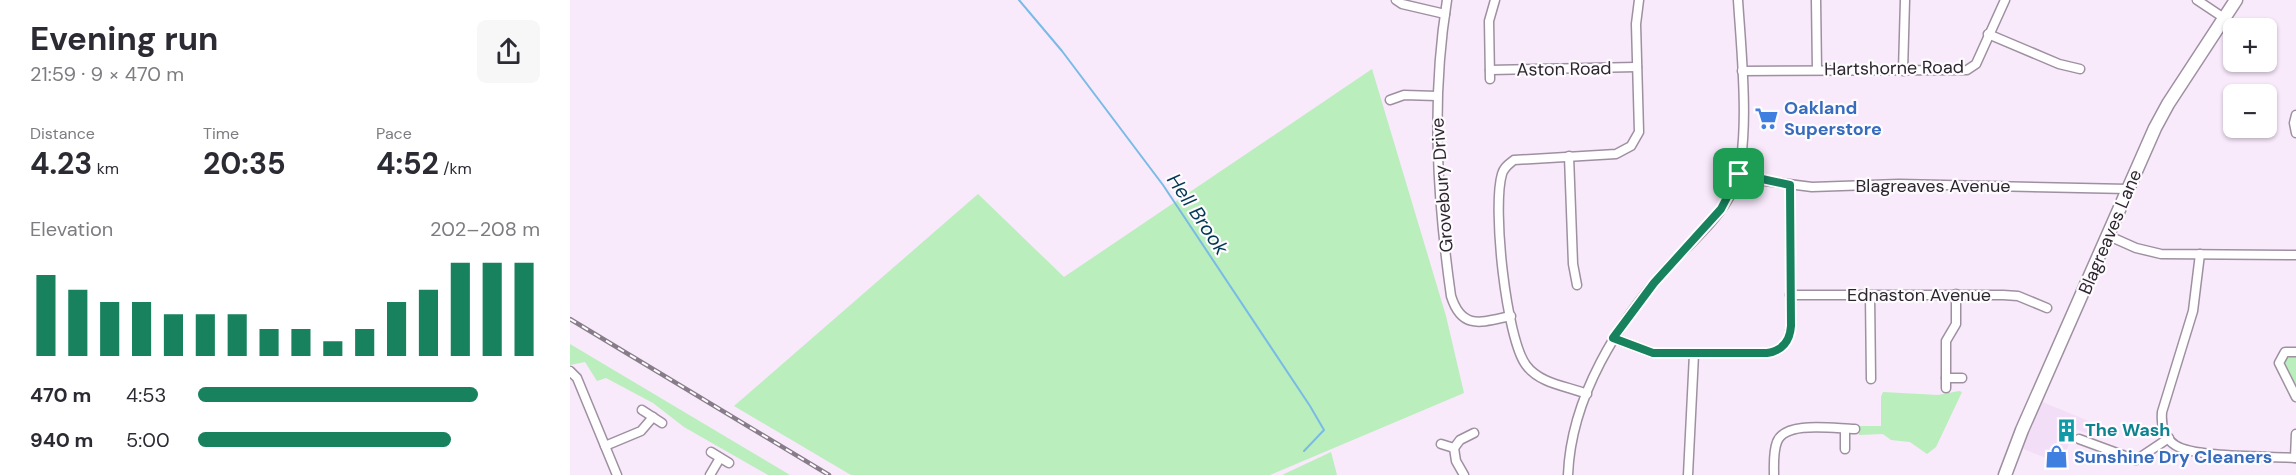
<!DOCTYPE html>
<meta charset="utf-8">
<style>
body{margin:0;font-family:"DM Sans",sans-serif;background:#f7f7f7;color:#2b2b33;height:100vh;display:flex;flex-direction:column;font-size:22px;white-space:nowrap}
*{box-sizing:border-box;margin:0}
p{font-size:20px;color:#7c7c81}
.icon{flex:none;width:33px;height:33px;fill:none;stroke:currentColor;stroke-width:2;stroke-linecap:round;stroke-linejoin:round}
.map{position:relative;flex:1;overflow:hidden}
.sheet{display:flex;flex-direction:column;background:#fff;width:570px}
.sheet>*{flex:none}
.fabs{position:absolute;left:1653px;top:18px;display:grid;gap:12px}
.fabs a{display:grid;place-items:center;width:54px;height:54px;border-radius:9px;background:#fff;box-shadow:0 2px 4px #0004;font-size:30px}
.pin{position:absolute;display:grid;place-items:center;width:51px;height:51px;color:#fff;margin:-26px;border-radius:12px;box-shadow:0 3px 9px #0006}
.round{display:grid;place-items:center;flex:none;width:63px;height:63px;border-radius:9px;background:#f7f7f7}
.summary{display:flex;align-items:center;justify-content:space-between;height:102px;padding:0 30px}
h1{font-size:33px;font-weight:700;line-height:45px}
.stats{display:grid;grid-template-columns:repeat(3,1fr);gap:9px;height:102px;padding:6px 30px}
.stats div{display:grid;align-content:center}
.stats b{font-size:30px;font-weight:700}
.stats small{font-size:16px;font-weight:400}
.stats p{font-size:16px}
.chart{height:168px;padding:12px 30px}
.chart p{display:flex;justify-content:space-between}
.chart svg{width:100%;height:108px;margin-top:6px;stroke:#18825e;stroke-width:6}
ul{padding:0 30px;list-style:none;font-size:20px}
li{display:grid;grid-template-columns:96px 72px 1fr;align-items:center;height:45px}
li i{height:15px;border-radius:8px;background:#18825e}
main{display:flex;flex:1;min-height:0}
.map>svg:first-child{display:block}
.built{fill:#f3def7}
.green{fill:#baeebc}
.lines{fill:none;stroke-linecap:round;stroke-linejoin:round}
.stream{stroke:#79bbe6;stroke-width:2}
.street-casing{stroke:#9e90a1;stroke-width:11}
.secondary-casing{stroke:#9e90a1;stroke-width:15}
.street{stroke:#fff;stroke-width:8}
.secondary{stroke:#fff;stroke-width:12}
.rail-casing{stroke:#877d89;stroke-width:4.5}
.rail{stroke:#fefbff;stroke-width:2;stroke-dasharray:7;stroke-linecap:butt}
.route-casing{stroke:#fff;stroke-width:12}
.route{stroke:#18825e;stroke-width:8}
.labels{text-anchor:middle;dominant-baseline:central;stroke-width:4.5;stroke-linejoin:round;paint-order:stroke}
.street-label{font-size:18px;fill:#2c262d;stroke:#fefbff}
.shop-label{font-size:18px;font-weight:bold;fill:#366cbe;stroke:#fefbff;text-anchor:start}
.culture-label{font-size:18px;font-weight:bold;fill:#0d838f;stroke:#fefbff;text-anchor:start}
.water-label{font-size:20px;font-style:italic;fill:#003753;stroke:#fefbff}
</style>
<main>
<section class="sheet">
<div class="summary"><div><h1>Evening run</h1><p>21:59 · 9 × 470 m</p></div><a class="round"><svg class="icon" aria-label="share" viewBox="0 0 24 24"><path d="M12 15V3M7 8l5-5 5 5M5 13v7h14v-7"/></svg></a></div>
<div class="stats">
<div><p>Distance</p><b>4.23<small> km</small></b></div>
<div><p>Time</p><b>20:35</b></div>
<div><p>Pace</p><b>4:52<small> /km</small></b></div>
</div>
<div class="chart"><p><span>Elevation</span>202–208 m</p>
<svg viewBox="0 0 160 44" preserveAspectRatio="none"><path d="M5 44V11M15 44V17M25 44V22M35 44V22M45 44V27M55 44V27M65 44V27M75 44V33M85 44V33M95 44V38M105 44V33M115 44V22M125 44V17M135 44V6M145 44V6M155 44V6"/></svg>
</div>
<ul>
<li><b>470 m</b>4:53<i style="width:82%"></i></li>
<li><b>940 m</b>5:00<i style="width:74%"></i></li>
</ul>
</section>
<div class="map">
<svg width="1726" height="475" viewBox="0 0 1726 475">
<rect width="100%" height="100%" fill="#f8e9fb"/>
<polygon class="built" points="1470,401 1521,422 1517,433 1505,429 1491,464 1451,448"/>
<g class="green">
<polygon points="802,69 876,316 894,393 700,475 281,475 164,406 408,194 494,277"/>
<polygon points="0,344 220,475 198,475 114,427 83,403 36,378 27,381 15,362 0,365"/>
<polygon points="1717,356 1726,356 1726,390 1713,365 1713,359"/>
<polygon points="1389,391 1392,392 1366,447 1357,454 1340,442 1321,440 1313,434 1289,435 1288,426 1311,426 1311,397 1313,392 1368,395"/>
<polygon points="761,452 767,475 712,475"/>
</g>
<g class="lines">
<polyline class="stream" points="449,0 492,51 593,185 740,406 754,430 734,451"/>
<defs>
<g id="street">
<polyline points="826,0 832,4 875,14"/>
<path d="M877,0C861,99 867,197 881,296C892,331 912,322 941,316"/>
<polyline points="1246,0 1247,70"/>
<polyline points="1627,0 1654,18"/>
<polyline points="1418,34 1489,64 1510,69"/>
<polyline points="920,70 1067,67"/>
<polyline points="1172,71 1397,70 1406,64 1435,0"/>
<polyline points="1333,71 1335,0"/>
<polyline points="920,79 919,21 925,0"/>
<polyline points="820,100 834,95 867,96"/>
<polyline points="1726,115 1724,123 1726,133"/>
<polyline points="999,156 1003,264 1007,285"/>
<polyline points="1169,174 1195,181 1242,187 1329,184 1558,189"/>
<polyline points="1539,236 1566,248 1591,254 1726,255"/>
<path d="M1630,254L1623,311L1592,412C1591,425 1594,438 1605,445C1624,458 1700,456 1726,458"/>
<polyline points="1220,295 1433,295 1448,296 1477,308"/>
<polyline points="1300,295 1301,379"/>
<path d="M1043,338L1083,353H1197C1213,351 1219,341 1221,326L1220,185"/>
<polyline points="1726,352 1715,352 1709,363 1726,397"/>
<polyline points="0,371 7,378 47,475"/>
<polyline points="1376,378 1392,378"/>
<polyline points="1376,388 1376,341 1386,324 1386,294"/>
<path d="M1017,394C997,386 970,384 956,365C936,338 922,207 932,174C934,167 938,165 944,160L1046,154L1061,146L1069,132L1066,24L1069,0"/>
<polyline points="72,410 92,423"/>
<polyline points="1509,439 1566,460 1599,438"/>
<polyline points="871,444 884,448 890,440 904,433"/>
<polyline points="35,446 71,431 83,417"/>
<polyline points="884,448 886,461 894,475"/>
<polyline points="1275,449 1275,429"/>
<polyline points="141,452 159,463"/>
<polyline points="1725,458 1726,434"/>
<polyline points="140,475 150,458"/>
<path d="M998,475C1001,397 1048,322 1099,266C1120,243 1149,219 1163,190C1182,147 1171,49 1168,0"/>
<polyline points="1118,475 1124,354"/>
<path d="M1204,475C1204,465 1203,452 1207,442C1215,420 1266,429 1285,429"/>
</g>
<polyline id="secondary" points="1435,475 1452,430 1585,128 1598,104 1666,0"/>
</defs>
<use href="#street" class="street-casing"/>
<use href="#secondary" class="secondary-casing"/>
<use href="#street" class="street"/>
<use href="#secondary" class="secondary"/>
<defs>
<polyline id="rail" points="0,319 259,475"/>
</defs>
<use href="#rail" class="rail-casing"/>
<use href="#rail" class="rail"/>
</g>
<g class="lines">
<defs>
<path id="route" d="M1169,174L1220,185L1221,326C1220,341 1212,351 1197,353H1083L1043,338L1084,283L1151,209Z"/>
</defs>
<use href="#route" class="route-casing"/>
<use href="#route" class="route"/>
</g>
<defs>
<symbol id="supermarket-bare" viewBox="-9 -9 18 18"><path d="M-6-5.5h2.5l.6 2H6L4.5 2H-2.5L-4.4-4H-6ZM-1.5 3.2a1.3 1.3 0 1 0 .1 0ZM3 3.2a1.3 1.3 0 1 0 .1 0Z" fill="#3f7fe0" stroke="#fefbff" stroke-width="2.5" paint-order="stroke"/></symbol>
<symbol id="building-bare" viewBox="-9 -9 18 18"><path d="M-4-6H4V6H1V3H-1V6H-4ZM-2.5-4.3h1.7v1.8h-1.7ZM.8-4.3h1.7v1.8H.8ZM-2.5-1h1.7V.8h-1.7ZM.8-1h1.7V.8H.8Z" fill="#0f9aa8" stroke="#fefbff" stroke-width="2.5" paint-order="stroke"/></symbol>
<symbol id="shop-bare" viewBox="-9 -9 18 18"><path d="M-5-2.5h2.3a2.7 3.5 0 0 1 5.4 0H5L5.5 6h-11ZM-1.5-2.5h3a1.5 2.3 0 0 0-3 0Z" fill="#3f7fe0" stroke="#fefbff" stroke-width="2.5" paint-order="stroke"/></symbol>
</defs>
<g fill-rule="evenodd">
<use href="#supermarket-bare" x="1180" y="102" width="33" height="33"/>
<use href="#building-bare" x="1480" y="414" width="33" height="33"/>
<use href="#shop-bare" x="1470" y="440" width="33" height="33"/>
</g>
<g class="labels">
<g class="street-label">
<text transform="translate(1324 68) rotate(-1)">Hartshorne Road</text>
<text transform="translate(994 69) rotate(-1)">Aston Road</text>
<text transform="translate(872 185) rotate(-94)">Grovebury Drive</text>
<text x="1363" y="186">Blagreaves Avenue</text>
<text transform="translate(1540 232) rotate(-67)">Blagreaves Lane</text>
<text x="1349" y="295">Ednaston Avenue</text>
</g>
<g class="shop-label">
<text x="1214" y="108">Oakland<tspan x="1214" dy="21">Superstore</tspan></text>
<text x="1504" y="457">Sunshine Dry Cleaners</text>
</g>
<g class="culture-label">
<text x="1515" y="430">The Wash</text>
</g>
<g class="water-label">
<text transform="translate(628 214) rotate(56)">Hell Brook</text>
</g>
</g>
</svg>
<div class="fabs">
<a>+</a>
<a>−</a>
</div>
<div class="pin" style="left:1169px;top:174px;background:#1e9e55"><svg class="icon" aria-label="arrive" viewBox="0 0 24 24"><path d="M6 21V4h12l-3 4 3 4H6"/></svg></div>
</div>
</main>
